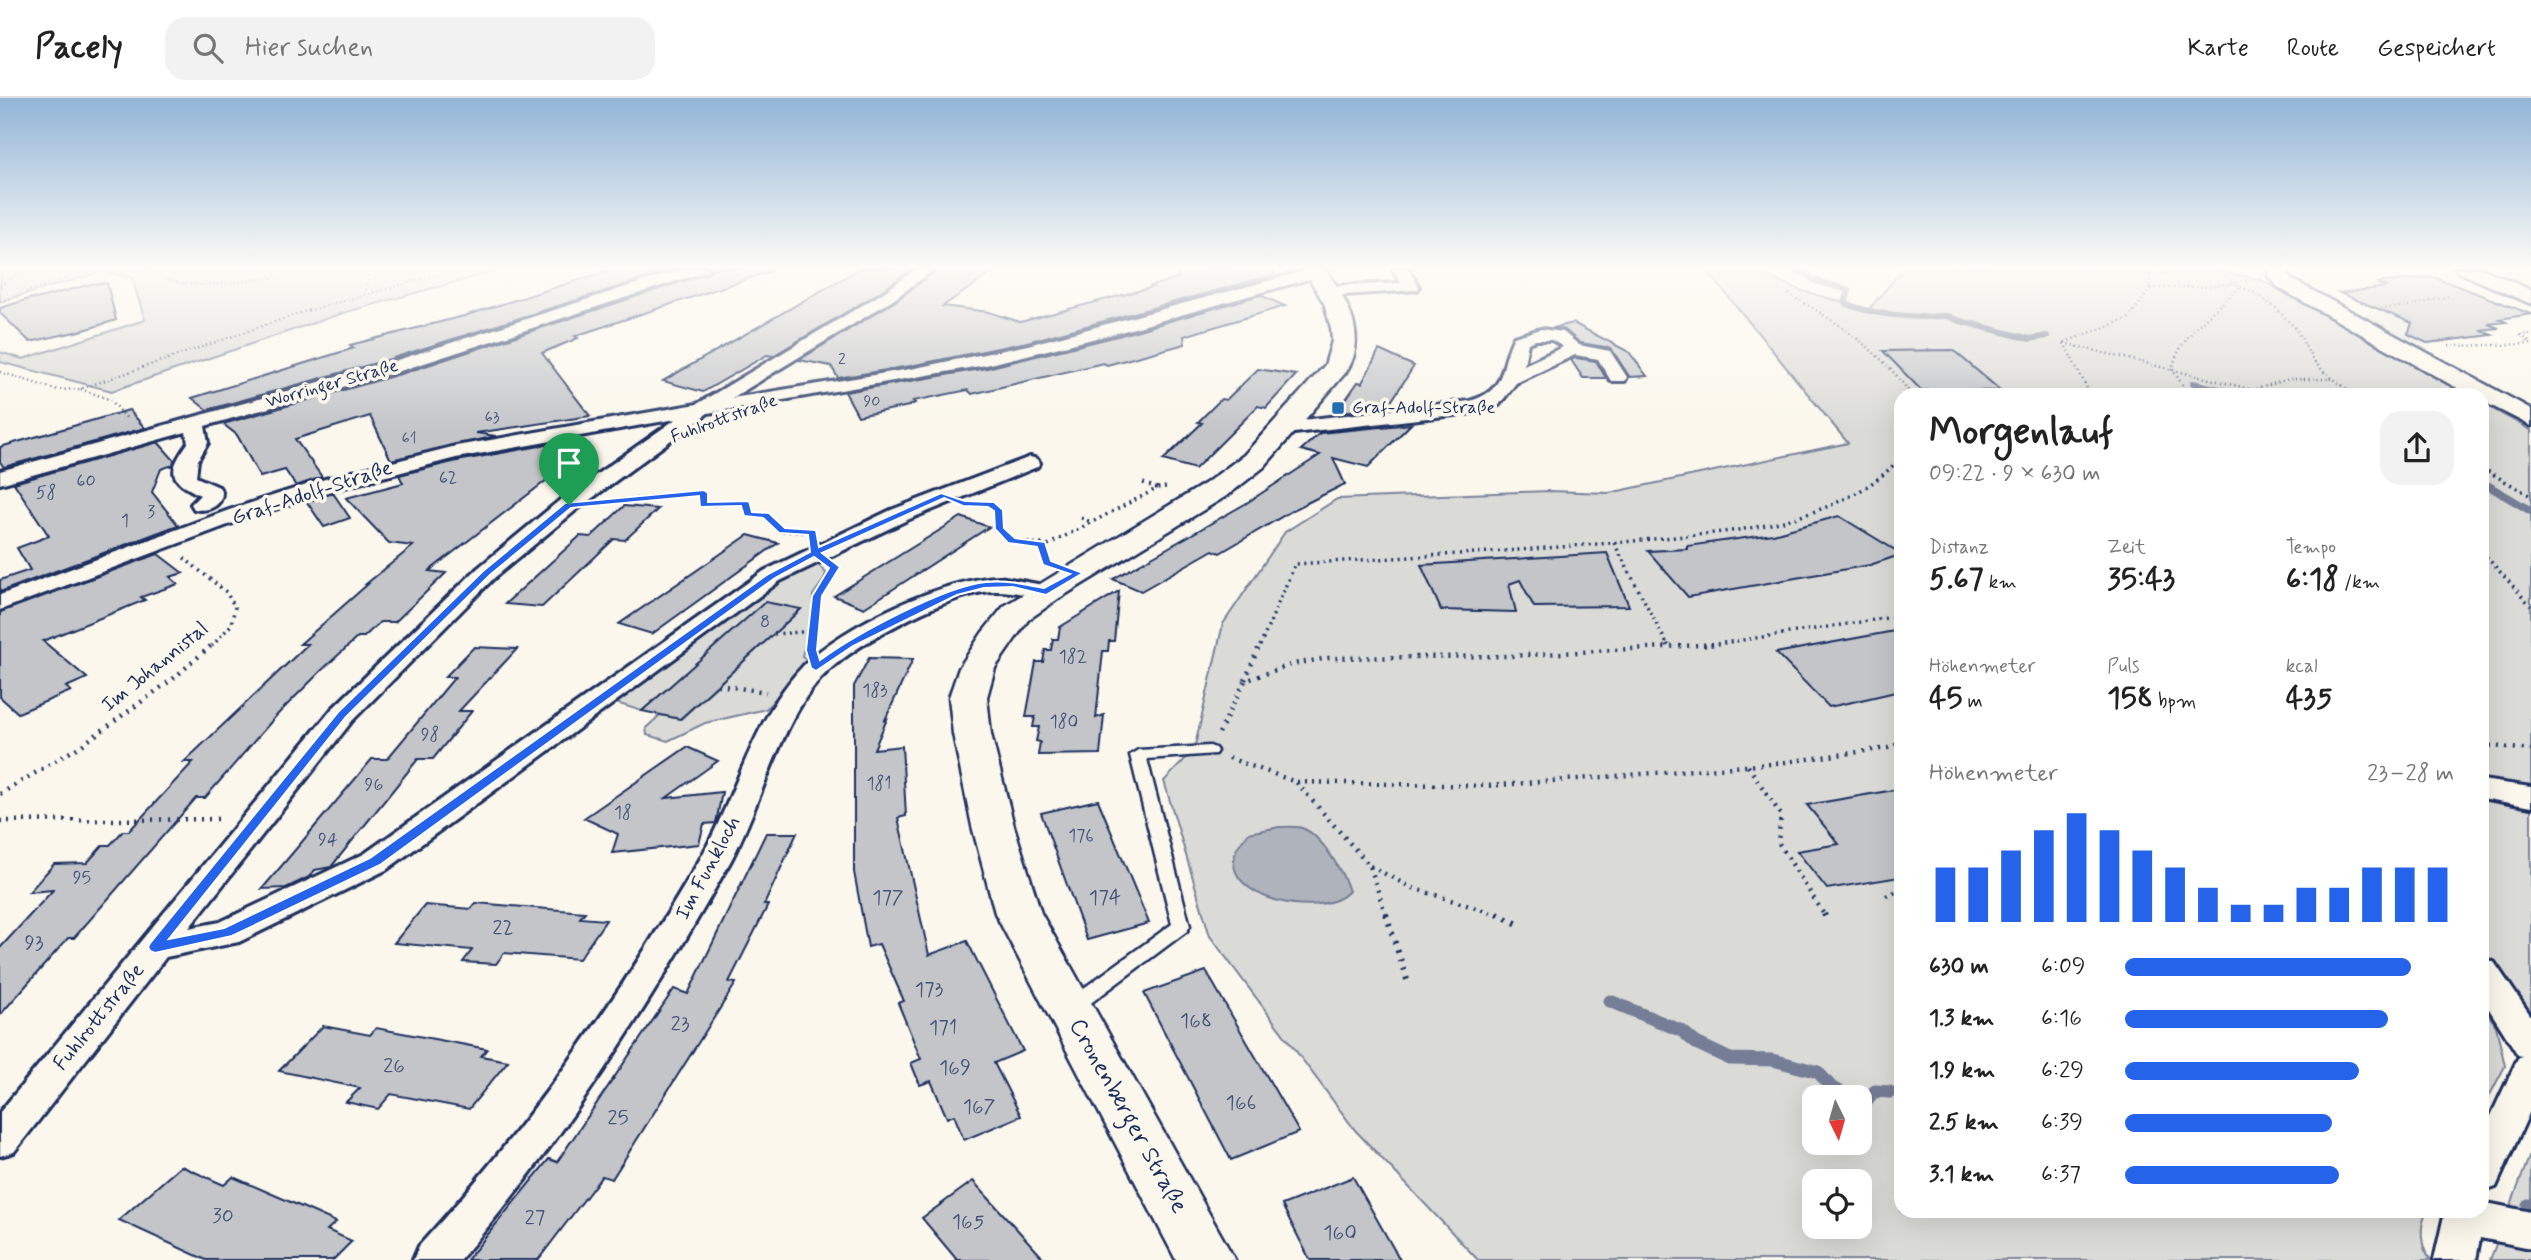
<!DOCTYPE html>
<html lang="de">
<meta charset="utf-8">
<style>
body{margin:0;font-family:Mynerve,sans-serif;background:#f2f2f2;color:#222;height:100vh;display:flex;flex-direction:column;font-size:26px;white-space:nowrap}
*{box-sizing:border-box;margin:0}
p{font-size:23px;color:#767676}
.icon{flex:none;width:38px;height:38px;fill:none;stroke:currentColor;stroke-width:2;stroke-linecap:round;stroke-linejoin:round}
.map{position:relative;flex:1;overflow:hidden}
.sheet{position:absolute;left:1894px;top:290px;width:595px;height:830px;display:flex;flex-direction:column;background:#fff;border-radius:21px;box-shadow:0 7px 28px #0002}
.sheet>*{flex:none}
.needle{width:46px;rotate:175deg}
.tools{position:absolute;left:1802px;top:987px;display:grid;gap:14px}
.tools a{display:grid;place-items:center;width:70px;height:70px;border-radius:14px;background:#fff;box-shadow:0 7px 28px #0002;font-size:35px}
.pin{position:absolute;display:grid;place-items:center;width:60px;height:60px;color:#fff;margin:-72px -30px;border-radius:50% 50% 50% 0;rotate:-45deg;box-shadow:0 0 7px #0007}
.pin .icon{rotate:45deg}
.round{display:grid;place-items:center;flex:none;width:74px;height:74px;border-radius:21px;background:#f2f2f2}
.summary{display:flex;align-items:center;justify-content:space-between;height:119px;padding:0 35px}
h1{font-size:38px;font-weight:700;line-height:52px}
.figures{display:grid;grid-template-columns:repeat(3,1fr);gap:10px;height:119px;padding:7px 35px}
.figures div{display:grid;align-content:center}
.figures b{font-size:30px;font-weight:700}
.figures small{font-size:19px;font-weight:400}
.figures p{font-size:19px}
.chart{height:196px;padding:14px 35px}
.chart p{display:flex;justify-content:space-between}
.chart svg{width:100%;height:126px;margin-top:7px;stroke:#2563eb;stroke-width:6}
ul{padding:0 35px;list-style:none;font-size:23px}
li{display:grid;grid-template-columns:112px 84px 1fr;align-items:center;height:52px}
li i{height:18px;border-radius:9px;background:#2563eb}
header{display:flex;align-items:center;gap:42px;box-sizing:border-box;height:98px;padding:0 35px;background:#fff;border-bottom:2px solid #e0e0e0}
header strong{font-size:33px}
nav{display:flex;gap:38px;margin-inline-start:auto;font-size:24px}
.search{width:490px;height:63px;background:#f2f2f2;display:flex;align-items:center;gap:18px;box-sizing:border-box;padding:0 24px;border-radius:21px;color:#767676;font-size:26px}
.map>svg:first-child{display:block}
.built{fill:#eae8e2}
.green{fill:#dadad7;stroke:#7a849a;stroke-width:2;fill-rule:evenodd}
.water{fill:#afb3bb;stroke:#747e96;stroke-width:2}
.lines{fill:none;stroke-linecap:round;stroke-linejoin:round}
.stream-far2{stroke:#747e96;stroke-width:6}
.stream-far1{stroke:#747e96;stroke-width:8}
.stream{stroke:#747e96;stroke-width:13}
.building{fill:#c3c5c9;stroke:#1b2f5e;stroke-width:2}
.service-casing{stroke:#1b2f5e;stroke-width:5}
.minor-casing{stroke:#1b2f5e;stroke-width:6}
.tertiary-casing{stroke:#1b2f5e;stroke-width:5}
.secondary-casing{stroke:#1b2f5e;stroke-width:5}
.path-far3{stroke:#1b2f5e;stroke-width:2.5;stroke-dasharray:1 3.5;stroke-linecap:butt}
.path-far2{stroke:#1b2f5e;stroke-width:3.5;stroke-dasharray:2 4.5;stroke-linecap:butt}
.path-far1{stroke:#1b2f5e;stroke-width:4.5;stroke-dasharray:2 6;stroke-linecap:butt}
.path{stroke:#1b2f5e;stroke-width:6;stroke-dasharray:2.5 7;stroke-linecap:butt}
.service{fill:#fbf7ec;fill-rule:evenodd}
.minor{fill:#fbf7ec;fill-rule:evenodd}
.tertiary{fill:#fbf7ec;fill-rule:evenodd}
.secondary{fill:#fbf7ec;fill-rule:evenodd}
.route{fill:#2563eb;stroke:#fff;stroke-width:2;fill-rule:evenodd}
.poi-dot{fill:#1f6fb2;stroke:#fbf7ec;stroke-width:2.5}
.labels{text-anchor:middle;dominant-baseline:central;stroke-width:7;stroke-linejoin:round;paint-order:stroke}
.far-number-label{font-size:16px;fill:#455479}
.far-street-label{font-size:18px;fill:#1b2f5e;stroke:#fbf7ec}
.far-poi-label{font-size:18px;fill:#1b2f5e;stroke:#fbf7ec;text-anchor:start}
.number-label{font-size:18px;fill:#455479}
.street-label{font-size:21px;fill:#1b2f5e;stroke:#fbf7ec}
.near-number-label{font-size:21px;fill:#455479}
.near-street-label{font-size:24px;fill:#1b2f5e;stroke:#fbf7ec}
</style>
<header>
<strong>Pacely</strong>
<div class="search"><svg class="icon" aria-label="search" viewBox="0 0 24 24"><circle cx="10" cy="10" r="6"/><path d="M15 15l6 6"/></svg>Hier suchen</div>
<nav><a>Karte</a><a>Route</a><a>Gespeichert</a></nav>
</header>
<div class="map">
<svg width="2531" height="1162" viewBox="0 0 2531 1162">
<rect width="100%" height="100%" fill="#fbf7ec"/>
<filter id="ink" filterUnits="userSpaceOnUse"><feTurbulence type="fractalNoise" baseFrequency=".0143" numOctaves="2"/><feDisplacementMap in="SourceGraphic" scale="14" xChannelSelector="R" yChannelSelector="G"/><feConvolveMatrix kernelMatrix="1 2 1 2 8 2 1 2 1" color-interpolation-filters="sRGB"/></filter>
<g filter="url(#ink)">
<polygon class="built" points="2387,213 2449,246 2415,247 2359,216"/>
<g class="green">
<polygon points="1,170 506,170 343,215 112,293 0,264 0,254 23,261 145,222 132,180 103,173 0,204"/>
<path d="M1705,170H1747L1802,193L1869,211L1904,170H2147L2149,177L2216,173L2259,181L2469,297L1900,298V1113H2427C2419,1127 2420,1150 2431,1162H1478L1355,1032L1210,838L1164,683L1194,652L1223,526L1285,434L1337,401L1549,393L1609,395L1848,345ZM1815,999H1860V1045H1815ZM1815,1083H1860V1129H1815Z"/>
<polygon points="2482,305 2531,332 2531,695 2482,688"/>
<polygon points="813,461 826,475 824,482 813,497 813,520 802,558 809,562 766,611 705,625 668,643 647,637 646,630 660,617 681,621 800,512 766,504 642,613 609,603 779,481"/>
<polygon points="2482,698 2531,705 2531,922 2482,849"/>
<polygon points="2482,907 2496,928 2505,968 2482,1012"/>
<polygon points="2531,1054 2531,1162 2490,1162"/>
</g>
<path class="water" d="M1279,729C1286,729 1296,728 1302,730C1322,737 1343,775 1349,793C1323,823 1218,801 1236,753C1238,746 1245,740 1249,735Z"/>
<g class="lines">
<g class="stream-far2">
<path d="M1791,170L1809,177L1813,182L1849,192L1845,205C1869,216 1899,218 1926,219C1939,219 1945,215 1957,222L2030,241L2047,238"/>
<polyline points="2193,285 2250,298"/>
</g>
<polyline class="stream-far1" points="2482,384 2531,413"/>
<g class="stream">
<polyline points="1610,903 1682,933 1696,945 1730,961 1773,962 1818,974 1832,990 1852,999"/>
<polyline points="1860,1001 1867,1003 1875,993 1890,994"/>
<polyline points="2528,1107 2531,1108"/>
</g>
</g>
<g class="building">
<polygon points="617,170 678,170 390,261 207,312 192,300 354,250 350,247 464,218"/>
<polygon points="712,170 771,170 771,173 575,238 578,240 542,255 590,318 476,335 496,338 391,362 370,318 295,341 322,379 296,388 285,372 260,379 237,337 223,326 404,275 708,175"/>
<polygon points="861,170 914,170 880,194 773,258 767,257 703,294 663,283"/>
<polygon points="938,170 999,170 943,208 989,214 1020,224 1153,189 1151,188 1178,180 1178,170 1273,170 1274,177 1027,244 910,268 838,280 831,268 799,262 894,204"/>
<polygon points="2434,179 2531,216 2499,221 2506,224 2488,226 2499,230 2480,232 2492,237 2427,245 2408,236 2412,225 2340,195 2386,189 2376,185"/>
<polygon points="107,185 116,222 84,232 30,244 0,215 0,210 32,200 36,201 91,186"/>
<polygon points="1260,197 1285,208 1184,238 1185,246 1107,267 1103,265 972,296 968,292 913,303 915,305 909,308 858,318 845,294 987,270 1118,238"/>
<polygon points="1573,225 1629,254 1647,278 1629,279 1611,250 1580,245 1565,232 1553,230"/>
<polygon points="1379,252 1414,268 1387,310 1337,314 1358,284 1362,285"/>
<polygon points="1953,252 2001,293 1921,292 1883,253"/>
<polygon points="1575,260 1596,263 1606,280 1583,280 1571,262"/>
<polygon points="1258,271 1296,277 1266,310 1258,308 1195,371 1163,362 1202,325 1198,324 1221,301 1226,302"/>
<polygon points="129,312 145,330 4,369 0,364 0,349"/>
<polygon points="1411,326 1368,369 1333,360 1345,386 1295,411 1220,455 1213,452 1141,493 1113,481 1245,406 1320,357 1301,352 1320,335"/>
<polygon points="158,344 174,362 173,367 161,371 152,394 178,427 0,494 0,482 30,472 17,450 49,438 14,385"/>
<polygon points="551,346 587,351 429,473 446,475 395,524 380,524 364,539 358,539 322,572 276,618 205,700 196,700 74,840 68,840 0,917 0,850 53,792 29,794 54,766 87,765 103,747 110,747 123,733 129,733 193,664 184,664 308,546 300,546 368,486 366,486 413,448 389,445 346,400 403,385 399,377 457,363"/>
<polygon points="333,395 350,420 324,429 307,404"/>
<polygon points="624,408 658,411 625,442 614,441 542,509 505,506 580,438 591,439"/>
<polygon points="1839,418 1900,455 1900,457 1870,467 1688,499 1648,453 1687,451 1687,448 1773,436"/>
<polygon points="961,419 989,429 864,510 834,498"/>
<polygon points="748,437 778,445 652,536 619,526"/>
<polygon points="1607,455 1629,508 1534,509 1520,482 1509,486 1516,514 1441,512 1421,467"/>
<polygon points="158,456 183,475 170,479 178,486 141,499 145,502 43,543 87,580 66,589 71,593 18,615 0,599 0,514"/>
<polygon points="1119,493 1114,543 1109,543 1108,553 1103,553 1096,620 1104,617 1100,656 1038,657 1040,644 1036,643 1039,629 1033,629 1035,619 1026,619 1036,564 1043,564 1045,552 1051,552 1053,541 1058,541 1060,529"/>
<polygon points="765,504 801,511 680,621 642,613"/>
<polygon points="1900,532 1900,593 1848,605 1829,609 1776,555"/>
<polygon points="474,549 517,551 459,613 472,613 433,661 418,661 331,769 315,772 309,779 286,790 262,791 372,661 387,661 455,579 445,579"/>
<polygon points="869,560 913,561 885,622 887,621 874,651 902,648 906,718 898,720 929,857 967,843 1023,953 994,965 1021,1018 964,1042 954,1017 947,1020 931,983 920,987 911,965 921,961 898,905 904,903 879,846 868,849 854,774 854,588"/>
<polygon points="687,649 718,663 666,700 722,694 716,725 704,726 699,746 612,755 618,736 584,720"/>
<polygon points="1900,691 1900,779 1827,791 1797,753 1839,746 1807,707"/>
<polygon points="1098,702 1149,825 1087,842 1041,715"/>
<polygon points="766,735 797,735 764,807 768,807 729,884 736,885 612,1081 602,1078 538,1162 467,1162 549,1061 557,1064 674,891 688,896"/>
<polygon points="476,805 585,814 580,820 606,822 579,861 504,855 496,866 463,864 472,852 394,845 425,807 471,811"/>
<polygon points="1206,873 1299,1034 1231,1062 1144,895"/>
<polygon points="323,928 370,937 376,930 487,951 481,958 508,963 469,1011 391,996 378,1011 346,1004 360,990 279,973"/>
<polygon points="181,1068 224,1087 233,1079 302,1109 336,1124 327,1132 352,1143 333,1162 206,1162 119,1122"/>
<polygon points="1353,1079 1400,1162 1310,1162 1282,1107"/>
<polygon points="973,1083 1014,1128 1045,1162 957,1162 922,1120"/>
</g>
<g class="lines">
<defs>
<polygon id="service" points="1210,648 1215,650 1217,653 1215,656 1147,661 1190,828 1187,833 1080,913 1073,915 1066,913 1064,908 1066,903 1172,826 1130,657 1138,652"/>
<g id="minor">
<path d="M686,170H709L707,173L403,272L205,328L208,345L198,362L196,379L219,389L222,394C222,409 207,414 194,411L191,406L200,397C169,382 167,374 188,345L186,334L0,386V373L391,264Z"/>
<polygon points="918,170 936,170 893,202 732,300 910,271 1028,247 1316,170 1325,174 1323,177 1117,235 986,267 708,315 576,412 494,480 352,623 189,830 220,824 364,756 764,473 891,412 1030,359 1037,361 1040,365 1037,369 907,422 780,483 386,772 239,844 166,859 14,1054 0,1058 0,1014 332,611 478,470 560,402 676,321 456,360 340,390 244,421 0,512 0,497 229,412 325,381 456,348 697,306 881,196"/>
<polygon points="1392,170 1408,170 1419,189 1417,192 1328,198 1320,193 1328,188 1401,185"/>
<path d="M1541,231L1563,234L1579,247L1610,253L1627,279L1625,283H1611L1598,261L1575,257L1516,285L1499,307L1472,315L1285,336L1278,334L1275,330L1278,326L1285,324L1470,303C1509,292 1499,266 1514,239ZM1536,242H1552L1563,249L1524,267L1528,245Z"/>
<path d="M999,479L1054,489L1058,494L1054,499L1046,501C1026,496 1004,491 983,494C937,502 858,544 825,576C782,617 760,710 730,764C651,905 566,1039 460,1162H413L419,1148C527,1030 618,902 699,763C736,700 752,621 804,567C842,528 945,480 999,479Z"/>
<polygon points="2482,682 2531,689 2531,709 2482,700"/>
<polygon points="2482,860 2494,864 2531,918 2531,1011 2496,1089 2482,1094 2482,1037 2518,960 2522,958 2518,957 2482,900"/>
<polygon points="2482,1104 2531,1114 2531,1150 2480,1140 2476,1162 2434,1162 2445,1113 2482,1113"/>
</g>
<g id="tertiary">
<polygon points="2270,170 2290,170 2288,177 2293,182 2531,311 2531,328 2482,303 2482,298 2471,298 2279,190 2268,178"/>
<polygon points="2455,170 2481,170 2531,192 2531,206 2458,174"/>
</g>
<path id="secondary" d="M1303,170H1325C1345,200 1370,239 1346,274L1264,369L1228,397L1058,501L1028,522L995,570L987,599L991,636L1014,728L1041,815L1235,1162H1176L995,815L972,728L953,636L949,599L959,570L982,535L1004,508L1206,385L1244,357L1325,267L1332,243L1331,230L1324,205Z"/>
</defs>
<use href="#service" class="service-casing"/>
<use href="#minor" class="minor-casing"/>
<use href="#tertiary" class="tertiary-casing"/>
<use href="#secondary" class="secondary-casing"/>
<g class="path-far3">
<path d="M149,170C157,174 165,181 173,183C211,194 271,179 309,170"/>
<polyline points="365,170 369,174 365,195"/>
<polyline points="2216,170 2240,189 2255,195 2277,211 2297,232 2312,261 2324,274 2357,298"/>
<polyline points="0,188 26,170"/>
<polyline points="2151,190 2205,189 2258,181"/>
<path d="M1789,196C1834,222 1883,254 1912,298"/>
<polyline points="0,203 96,170"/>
<polyline points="2381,211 2411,208 2449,198"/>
<polyline points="2065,244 2129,220 2151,190 2149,170"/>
<polyline points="2064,245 2278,298"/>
<polyline points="2064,245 2091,298"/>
<polyline points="2449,248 2531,246 2521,237 2531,236"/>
<polyline points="0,274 57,292 80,291 303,214 462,170"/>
<polyline points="81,291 111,302 128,322"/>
<polyline points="2256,291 2289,281 2333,281"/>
<path d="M2190,298L2172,271C2181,235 2214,214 2240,189"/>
</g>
<g class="path-far2">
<polyline points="2482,370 2531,398"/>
<polyline points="1143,385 1157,390"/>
<polyline points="616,403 704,395 703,407 745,405 747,416 765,417 782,433 806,434"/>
<polyline points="988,405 999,412 999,431 1012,443 1041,446 1046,464"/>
<polyline points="1081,420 1091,424"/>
<polyline points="1614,445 1668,548"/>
<polyline points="1042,450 1158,390 1167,389"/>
<polyline points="2482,454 2531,508"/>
<polyline points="184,460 226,494 235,509 231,527 212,548"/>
<polyline points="774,536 814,533"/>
<polyline points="813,538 817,498 830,477"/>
<path d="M1260,548L1295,466C1408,459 1521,453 1633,443C1689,437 1747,435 1801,418C1838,406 1874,390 1900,360"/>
<polyline points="1704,548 1900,518"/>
</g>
<g class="path-far1">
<polyline points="1667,546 1669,550"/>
<polyline points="1245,582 1260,546"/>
<polyline points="718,587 766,594"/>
<polyline points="1219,635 1245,583 1293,566 1329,560 1510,558 1717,546"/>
<polyline points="2482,647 2531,652"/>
<polyline points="1229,660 1296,684 1370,768 1386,818"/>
<polyline points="1748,668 1781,717 1778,744 1825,818"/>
<polyline points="1297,684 1487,688 1771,666 1888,650 1900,645"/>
<polyline points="0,696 82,647 174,580 213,546"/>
<polyline points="0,723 223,721"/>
<polyline points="1370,768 1410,789 1501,818"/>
<polyline points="1886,798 1900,792"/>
</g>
<g class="path">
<polyline points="1386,816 1408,885"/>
<polyline points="1497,816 1518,826"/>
<polyline points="1824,816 1827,822"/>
</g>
<use href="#service" class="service"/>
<use href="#minor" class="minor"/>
<use href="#tertiary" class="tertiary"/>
<use href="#secondary" class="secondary"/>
</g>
</g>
<linearGradient id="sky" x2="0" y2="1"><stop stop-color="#91b4d6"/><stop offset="0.51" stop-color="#fdfbf6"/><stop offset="1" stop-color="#fdfbf6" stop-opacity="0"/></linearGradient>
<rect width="2531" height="332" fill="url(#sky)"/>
<path class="route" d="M704,392L708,395V404L749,403L752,414L769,415L785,430L816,432L819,449L941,395L965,403L994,404L1003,412L1004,430L1015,440L1045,444L1051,463L1083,475L1046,497L1013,489L984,490L957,497L853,548L816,573L811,570L806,552L812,498L829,470L814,459L775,480L380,767L232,838L155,855L150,853L148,849L150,845L338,614L483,473L565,405ZM699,398L700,409L741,408L744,418L763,420L779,435L808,437L810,454L768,476L370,760L224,830L169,841L346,619L490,477L571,410ZM944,400L963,408L988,409L994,413L995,431L1008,445L1037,449L1043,467L1070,476L1044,490C1024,486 1006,482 986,484C944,488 854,537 820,562L817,552L822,498L840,469L822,455Z"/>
<rect class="poi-dot" x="1331" y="303" width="14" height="14" rx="3.5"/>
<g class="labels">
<g class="far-number-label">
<text x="842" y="261">2</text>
<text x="872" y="303">90</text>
<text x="492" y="319">63</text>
<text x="409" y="340">61</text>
</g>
<g class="far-street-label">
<text transform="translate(332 286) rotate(-16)">Worringer Straße</text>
<text transform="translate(724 321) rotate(-20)">Fuhlrottstraße</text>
</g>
<g class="far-poi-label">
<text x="1352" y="310">Graf-Adolf-Straße</text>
</g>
<g class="number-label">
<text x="448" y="380">62</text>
<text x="86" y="383">60</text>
<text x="46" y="395">58</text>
<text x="151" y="414">3</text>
<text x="125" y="423">1</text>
<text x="765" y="524">8</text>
<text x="1073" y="559">182</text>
<text x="875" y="593">183</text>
<text x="1064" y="624">180</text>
<text x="430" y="637">98</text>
<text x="879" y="686">181</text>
<text x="374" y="687">96</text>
<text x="623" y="715">18</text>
<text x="1081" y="738">176</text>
<text x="328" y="742">94</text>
<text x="82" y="780">95</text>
</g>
<g class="street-label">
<text transform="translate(312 395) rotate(-18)">Graf-Adolf-Straße</text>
<text transform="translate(155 569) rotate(-39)">Im Johannistal</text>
<text transform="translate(708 770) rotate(-62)">Im Funkloch</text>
<text transform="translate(99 919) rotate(-51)">Fuhlrottstraße</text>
</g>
<g class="near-number-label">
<text x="888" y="800">177</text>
<text x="1105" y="800">174</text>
<text x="503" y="830">22</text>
<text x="34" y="845">93</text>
<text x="929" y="892">173</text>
<text x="1196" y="923">168</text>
<text x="680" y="926">23</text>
<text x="943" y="930">171</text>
<text x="394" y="968">26</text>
<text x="955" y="970">169</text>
<text x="1241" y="1005">166</text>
<text x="979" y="1009">167</text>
<text x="618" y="1020">25</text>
<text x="223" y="1118">30</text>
<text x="535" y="1120">27</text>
<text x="968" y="1124">165</text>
<text x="1340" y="1135">160</text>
</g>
<g class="near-street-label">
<text transform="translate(1128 1018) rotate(61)">Cronenberger Straße</text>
</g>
</g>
</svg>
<div class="tools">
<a><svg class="needle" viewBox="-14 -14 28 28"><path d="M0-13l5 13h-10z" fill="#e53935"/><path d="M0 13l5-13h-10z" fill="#767676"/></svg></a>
<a><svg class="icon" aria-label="locate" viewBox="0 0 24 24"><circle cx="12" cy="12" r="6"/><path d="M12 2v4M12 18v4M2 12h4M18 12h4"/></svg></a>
</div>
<div class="pin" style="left:569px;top:407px;background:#1e9e55"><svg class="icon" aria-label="arrive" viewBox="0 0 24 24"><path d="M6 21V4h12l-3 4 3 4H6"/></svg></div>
<section class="sheet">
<div class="summary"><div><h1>Morgenlauf</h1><p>09:22 · 9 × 630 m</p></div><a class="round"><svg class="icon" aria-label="share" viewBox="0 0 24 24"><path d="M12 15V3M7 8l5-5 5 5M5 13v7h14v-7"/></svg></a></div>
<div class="figures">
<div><p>Distanz</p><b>5.67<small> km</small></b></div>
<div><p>Zeit</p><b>35:43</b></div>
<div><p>Tempo</p><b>6:18<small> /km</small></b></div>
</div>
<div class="figures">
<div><p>Höhenmeter</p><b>45<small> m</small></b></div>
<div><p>Puls</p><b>158<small> bpm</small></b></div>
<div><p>kcal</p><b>435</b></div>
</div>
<div class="chart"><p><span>Höhenmeter</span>23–28 m</p>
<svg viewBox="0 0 160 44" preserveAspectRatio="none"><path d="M5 44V25M15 44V25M25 44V19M35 44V12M45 44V6M55 44V12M65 44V19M75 44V25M85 44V32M95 44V38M105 44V38M115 44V32M125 44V32M135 44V25M145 44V25M155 44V25"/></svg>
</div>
<ul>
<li><b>630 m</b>6:09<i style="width:87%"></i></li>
<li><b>1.3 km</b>6:16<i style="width:80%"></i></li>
<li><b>1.9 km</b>6:29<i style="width:71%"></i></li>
<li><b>2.5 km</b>6:39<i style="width:63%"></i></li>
<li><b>3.1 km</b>6:37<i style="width:65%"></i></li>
</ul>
</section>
</div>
